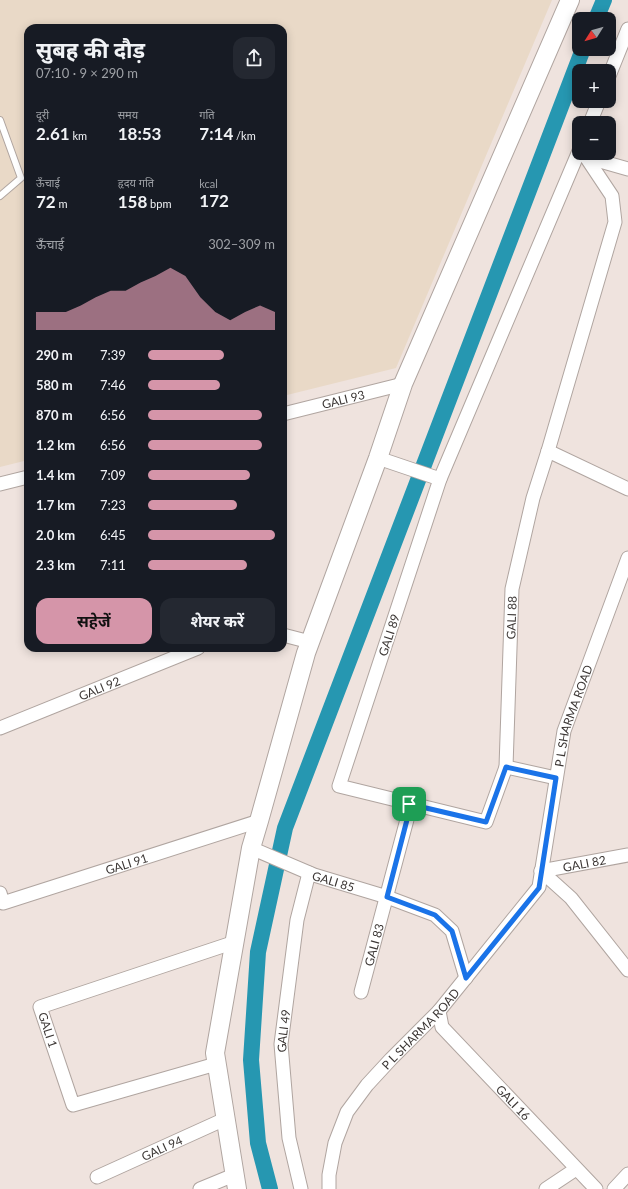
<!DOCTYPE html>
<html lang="hi">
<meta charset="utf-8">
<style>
body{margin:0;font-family:Lato,"Noto Sans Devanagari",sans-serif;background:#242831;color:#f1f3f6;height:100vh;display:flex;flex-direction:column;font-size:15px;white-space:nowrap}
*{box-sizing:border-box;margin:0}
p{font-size:13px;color:#9ea1a6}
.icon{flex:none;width:22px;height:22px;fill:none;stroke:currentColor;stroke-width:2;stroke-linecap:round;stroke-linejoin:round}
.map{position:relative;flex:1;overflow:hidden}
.details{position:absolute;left:24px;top:24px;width:263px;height:628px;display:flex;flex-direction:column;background:#171b24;border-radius:12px;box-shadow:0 2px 10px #0003}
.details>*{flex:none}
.needle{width:26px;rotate:233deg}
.buttons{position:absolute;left:572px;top:12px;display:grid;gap:8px}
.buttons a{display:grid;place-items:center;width:44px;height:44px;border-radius:8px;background:#171b24;box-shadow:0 2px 10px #0003;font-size:20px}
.pin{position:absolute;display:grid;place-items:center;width:34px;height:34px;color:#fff;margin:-17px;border-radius:8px;box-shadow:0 2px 6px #0006}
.round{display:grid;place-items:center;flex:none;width:42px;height:42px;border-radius:12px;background:#242831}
.headline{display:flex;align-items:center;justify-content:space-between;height:68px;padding:0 12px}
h1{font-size:22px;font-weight:700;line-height:30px}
.metrics{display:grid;grid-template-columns:repeat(3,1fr);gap:6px;height:68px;padding:4px 12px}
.metrics div{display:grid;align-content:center}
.metrics b{font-size:17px;font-weight:700}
.metrics small{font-size:11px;font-weight:400}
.metrics p{font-size:11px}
.chart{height:112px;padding:8px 12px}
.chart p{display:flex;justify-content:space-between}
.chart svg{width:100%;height:72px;margin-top:4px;fill:#d595a9;opacity:.7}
.primary-button{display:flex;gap:8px;margin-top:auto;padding:8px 12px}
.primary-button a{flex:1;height:46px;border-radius:12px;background:#d595a9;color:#111;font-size:16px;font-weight:700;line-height:46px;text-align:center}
.primary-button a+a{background:#242831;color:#f1f3f6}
ul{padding:0 12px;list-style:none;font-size:13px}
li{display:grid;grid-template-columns:64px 48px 1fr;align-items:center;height:30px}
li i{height:10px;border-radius:5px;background:#d595a9}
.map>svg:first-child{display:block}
.education{fill:#e9d9c7}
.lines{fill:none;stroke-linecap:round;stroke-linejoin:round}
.canal{stroke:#2697b1;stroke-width:16}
.lane-casing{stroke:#b0a5a0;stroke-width:8}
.street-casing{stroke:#b0a5a0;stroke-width:15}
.secondary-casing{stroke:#b0a5a0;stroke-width:20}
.lane{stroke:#fff;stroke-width:6}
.street{stroke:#fff;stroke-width:13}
.secondary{stroke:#fff;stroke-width:18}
.route-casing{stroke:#fff;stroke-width:8}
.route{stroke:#1a73e8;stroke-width:5}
.labels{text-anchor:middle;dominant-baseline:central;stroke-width:3.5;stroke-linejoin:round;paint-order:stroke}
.street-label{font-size:12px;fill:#3c3735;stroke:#fff}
</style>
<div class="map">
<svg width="628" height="1189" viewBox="0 0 628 1189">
<rect width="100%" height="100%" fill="#efe3de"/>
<polygon class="education" points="0,0 552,0 396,368 283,396 283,28 28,28 28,460 0,467"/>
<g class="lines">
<g class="canal">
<polyline points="596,19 604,0"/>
<polyline points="270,1189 258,1143 251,1060 258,952 285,828 583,49"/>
</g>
<defs>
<polyline id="lane" points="0,120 21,178 0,196"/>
<g id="street">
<polyline points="609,76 628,29"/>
<polyline points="590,123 599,101"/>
<polyline points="586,157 628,169"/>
<path id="s1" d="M283,414L403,384"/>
<polyline points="548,451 628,489"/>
<path id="s2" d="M378,458L440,479L339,786L486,822L506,767L512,589L533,498L548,451L615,222L612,196L586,157"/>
<polyline points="440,479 579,151"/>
<polyline points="0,484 28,477"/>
<polyline points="283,635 310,642"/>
<path id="s3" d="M0,728L198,648"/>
<polyline points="506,767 556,778"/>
<path id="s4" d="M251,848L314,875L387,897L435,915L452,931L466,978"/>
<polyline points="541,871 571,898 628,970"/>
<path id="s5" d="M541,871L628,855"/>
<path id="s6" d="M0,893L3,903L259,821"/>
<path id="s7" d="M361,992L409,812V804"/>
<path id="s8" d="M439,1011L442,1027L596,1189"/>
<polyline points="216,1064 73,1105 40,1007 235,942"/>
<path id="s9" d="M97,1177L225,1119"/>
<polyline points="200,1189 234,1175"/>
<path id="s10" d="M301,1189L289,1138L281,1044L297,920L309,873"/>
<path id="s11" d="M329,1189V1175L335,1143L347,1112L367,1085L391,1059L439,1011L539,887L564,731L628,558"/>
<polyline points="546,1189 576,1169"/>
<polyline points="614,1189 628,1174"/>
</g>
<polyline id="secondary" points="237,1189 215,1053 251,848 259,821 306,653 378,458 403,384 570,0"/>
</defs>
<use href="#lane" class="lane-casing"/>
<use href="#street" class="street-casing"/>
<use href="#secondary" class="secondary-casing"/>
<use href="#lane" class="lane"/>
<use href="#street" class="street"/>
<use href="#secondary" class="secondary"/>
</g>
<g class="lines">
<defs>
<polygon id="route" points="506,767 556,778 539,888 466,978 452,931 435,915 387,897 409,812 409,804 486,822"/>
</defs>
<use href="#route" class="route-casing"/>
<use href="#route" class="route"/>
</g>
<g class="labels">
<g class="street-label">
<text stroke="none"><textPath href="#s1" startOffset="62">GALI 93</textPath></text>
<text stroke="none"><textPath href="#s2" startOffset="748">GALI 88</textPath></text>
<text transform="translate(389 635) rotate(-72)">GALI 89</text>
<text stroke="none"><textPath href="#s3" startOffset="107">GALI 92</textPath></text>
<text stroke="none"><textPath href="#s11" startOffset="551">P L SHARMA ROAD</textPath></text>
<text stroke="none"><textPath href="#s5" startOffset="44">GALI 82</textPath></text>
<text stroke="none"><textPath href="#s6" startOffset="140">GALI 91</textPath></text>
<text stroke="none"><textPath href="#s4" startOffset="89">GALI 85</textPath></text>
<text stroke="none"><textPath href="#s7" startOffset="49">GALI 83</textPath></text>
<text stroke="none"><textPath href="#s11" startOffset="191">P L SHARMA ROAD</textPath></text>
<text transform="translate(48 1030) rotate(72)">GALI 1</text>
<text stroke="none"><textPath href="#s10" startOffset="160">GALI 49</textPath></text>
<text stroke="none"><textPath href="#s8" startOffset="120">GALI 16</textPath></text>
<text stroke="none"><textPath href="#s9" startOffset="71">GALI 94</textPath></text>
</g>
</g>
</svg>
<div class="buttons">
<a><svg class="needle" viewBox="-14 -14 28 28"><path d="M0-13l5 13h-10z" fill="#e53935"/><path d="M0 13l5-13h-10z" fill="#9ea1a6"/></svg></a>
<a>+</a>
<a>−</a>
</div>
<div class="pin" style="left:409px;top:804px;background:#1e9e55"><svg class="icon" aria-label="arrive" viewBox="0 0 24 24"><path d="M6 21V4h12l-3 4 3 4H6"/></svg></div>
<section class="details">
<div class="headline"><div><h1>सुबह की दौड़</h1><p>07:10 · 9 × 290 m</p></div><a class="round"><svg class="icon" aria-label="share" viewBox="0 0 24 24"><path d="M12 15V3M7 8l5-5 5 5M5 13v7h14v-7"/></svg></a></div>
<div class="metrics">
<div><p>दूरी</p><b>2.61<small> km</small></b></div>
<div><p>समय</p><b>18:53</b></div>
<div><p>गति</p><b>7:14<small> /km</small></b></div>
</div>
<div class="metrics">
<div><p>ऊँचाई</p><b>72<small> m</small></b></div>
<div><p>हृदय गति</p><b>158<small> bpm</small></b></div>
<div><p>kcal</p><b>172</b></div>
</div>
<div class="chart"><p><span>ऊँचाई</span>302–309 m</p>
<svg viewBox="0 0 160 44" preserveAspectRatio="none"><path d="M0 44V33L10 33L20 33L30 29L40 24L50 20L60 20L70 15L80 11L90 6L100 11L110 24L120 33L130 38L140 33L150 29L160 33V44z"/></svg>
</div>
<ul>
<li><b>290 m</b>7:39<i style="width:60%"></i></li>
<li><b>580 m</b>7:46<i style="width:57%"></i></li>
<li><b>870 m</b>6:56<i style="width:90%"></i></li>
<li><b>1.2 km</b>6:56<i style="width:90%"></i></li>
<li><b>1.4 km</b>7:09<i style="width:80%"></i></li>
<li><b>1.7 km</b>7:23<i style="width:70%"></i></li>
<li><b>2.0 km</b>6:45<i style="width:100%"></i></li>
<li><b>2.3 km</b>7:11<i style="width:78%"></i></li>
</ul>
<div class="primary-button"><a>सहेजें</a><a>शेयर करें</a></div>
</section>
</div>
